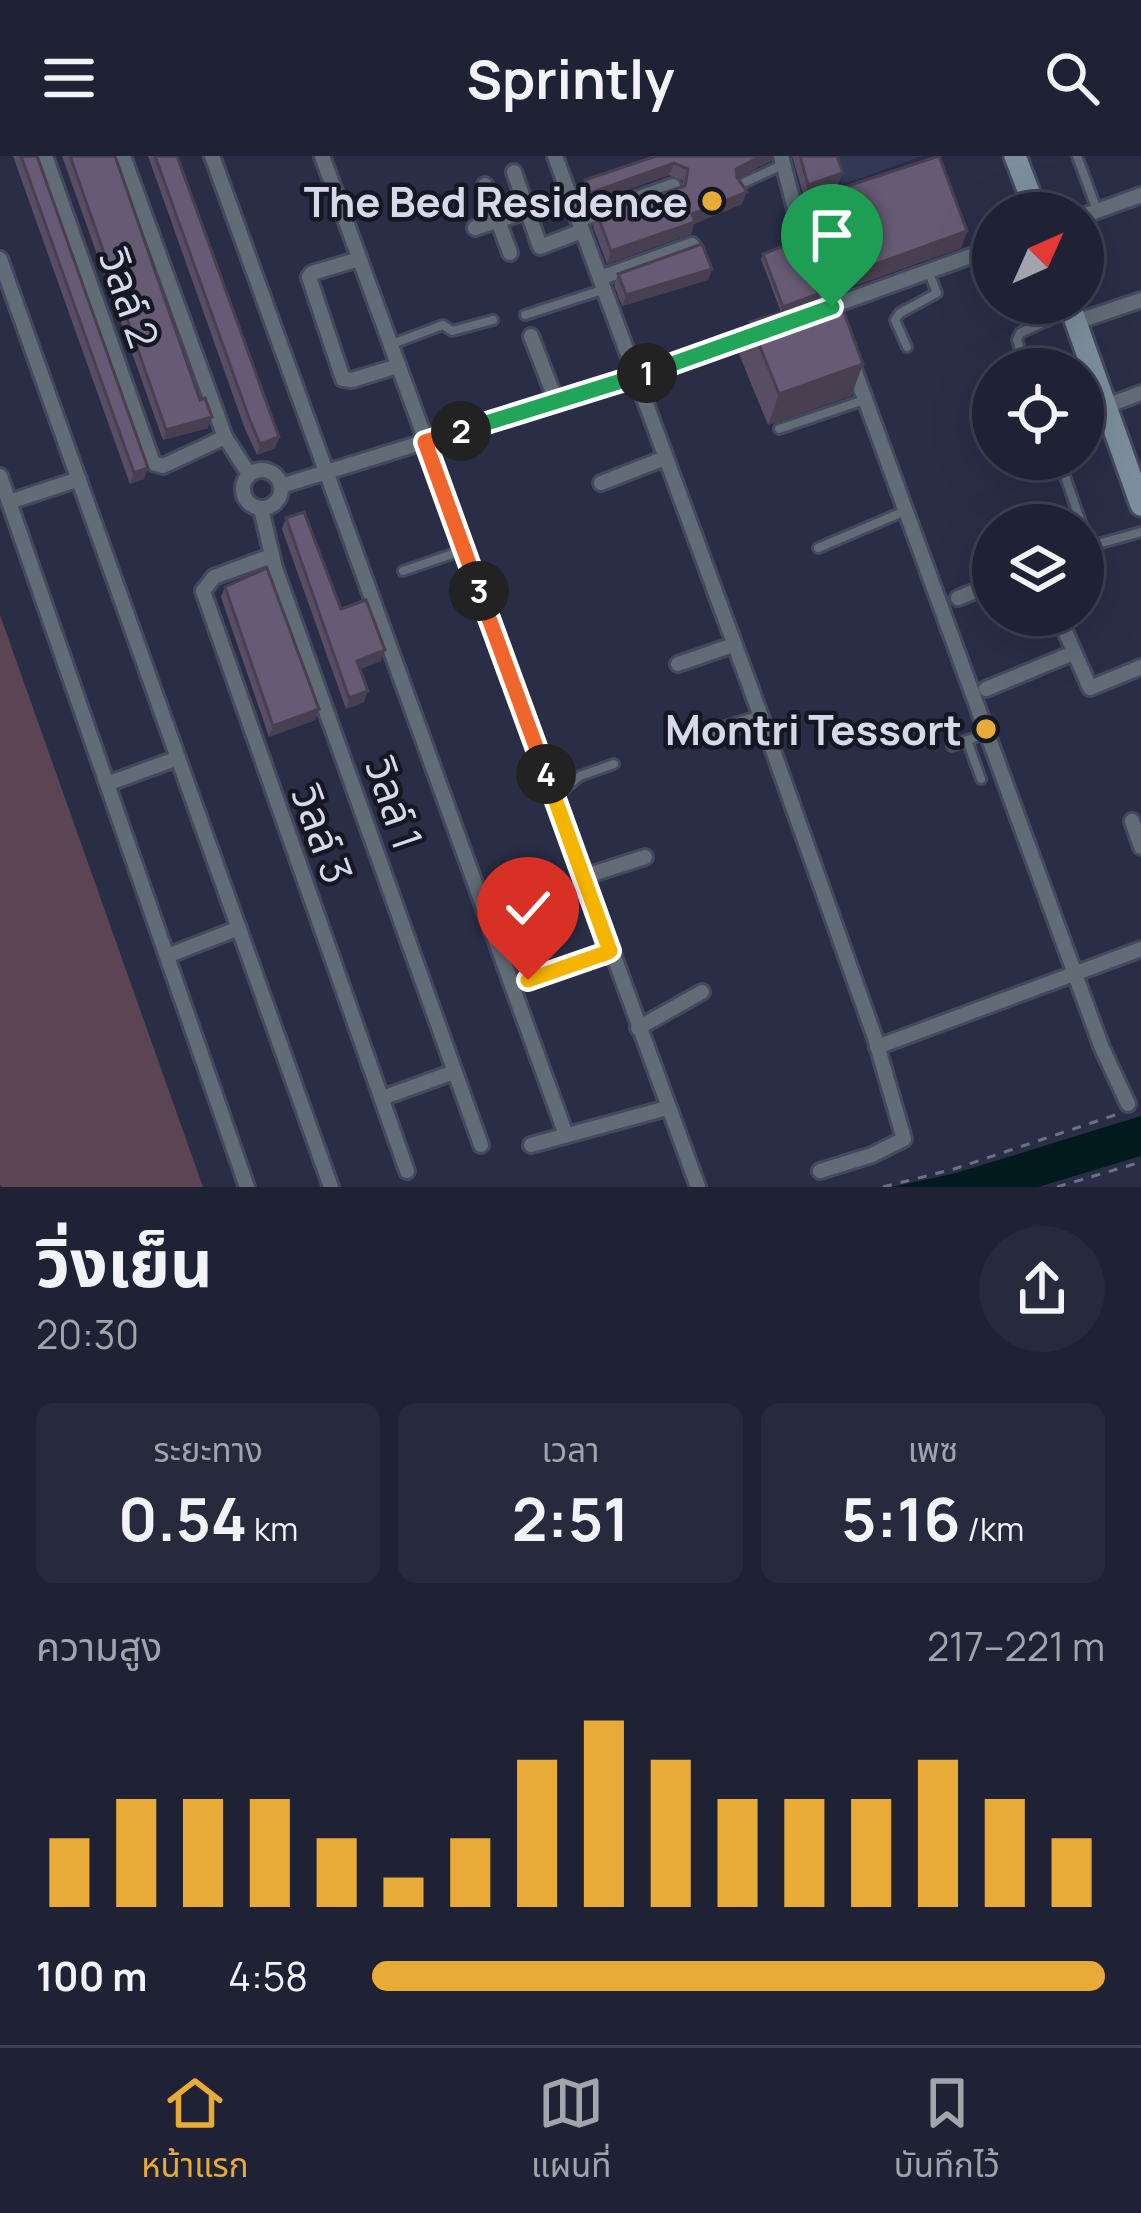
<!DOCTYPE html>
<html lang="th">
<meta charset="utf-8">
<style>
body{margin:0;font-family:Manrope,"Noto Sans Thai",sans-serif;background:#272a3c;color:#f1f3f6;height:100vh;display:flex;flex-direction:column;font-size:45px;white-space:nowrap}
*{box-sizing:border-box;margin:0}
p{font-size:39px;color:#a1a4ac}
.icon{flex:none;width:66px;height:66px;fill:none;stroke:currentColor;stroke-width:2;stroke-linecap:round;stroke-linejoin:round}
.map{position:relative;height:1031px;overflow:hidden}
.details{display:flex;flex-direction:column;background:#1f2234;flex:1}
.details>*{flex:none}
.needle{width:78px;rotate:45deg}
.fabs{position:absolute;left:972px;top:36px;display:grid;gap:24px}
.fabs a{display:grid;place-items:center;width:132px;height:132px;border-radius:50%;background:#1f2234;box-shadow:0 12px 48px #0002,0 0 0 3px #3c3f4f;font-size:60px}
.pin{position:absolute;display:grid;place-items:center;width:102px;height:102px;color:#fff;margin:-123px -51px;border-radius:50% 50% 50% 0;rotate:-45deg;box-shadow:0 0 12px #0007}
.pin .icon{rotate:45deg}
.km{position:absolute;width:60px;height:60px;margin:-30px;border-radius:50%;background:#222;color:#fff;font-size:33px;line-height:60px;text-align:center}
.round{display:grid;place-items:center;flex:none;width:126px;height:126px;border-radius:63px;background:#272a3c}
.headline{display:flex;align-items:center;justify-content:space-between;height:204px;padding:0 36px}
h1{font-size:66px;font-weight:700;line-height:90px}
.figures{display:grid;grid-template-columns:repeat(3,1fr);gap:18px;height:204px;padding:12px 36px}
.figures div{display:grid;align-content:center;border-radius:18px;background:#272a3c;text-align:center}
.figures b{font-size:60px;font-weight:700}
.figures small{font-size:33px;font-weight:400}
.figures p{font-size:33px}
.chart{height:336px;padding:24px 36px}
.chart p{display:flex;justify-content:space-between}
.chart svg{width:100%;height:216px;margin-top:12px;stroke:#e9ab38;stroke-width:6}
ul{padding:0 36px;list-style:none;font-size:39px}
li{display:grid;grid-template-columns:192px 144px 1fr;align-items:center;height:90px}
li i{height:30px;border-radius:15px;background:#e9ab38}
header{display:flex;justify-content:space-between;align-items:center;height:156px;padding:0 36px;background:#1f2234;font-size:54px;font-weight:700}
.menu{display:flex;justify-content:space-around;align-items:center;height:168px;border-top:3px solid #3c3f4f;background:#1f2234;font-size:33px;color:#a1a4ac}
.menu a{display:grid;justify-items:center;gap:6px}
.menu .current{color:#e9ab38}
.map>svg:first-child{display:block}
.built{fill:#323856}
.green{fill:#5b4553}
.water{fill:#001a1e}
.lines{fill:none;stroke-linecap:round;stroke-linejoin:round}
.lane-casing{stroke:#454960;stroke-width:14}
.street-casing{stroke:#454960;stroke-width:20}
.secondary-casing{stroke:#454960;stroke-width:27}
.path{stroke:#6c7186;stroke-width:3;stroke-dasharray:9 9;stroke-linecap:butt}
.lane{stroke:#616c76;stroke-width:8}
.street{stroke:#616c76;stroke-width:14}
.secondary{stroke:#7c8e9c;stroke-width:21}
.wall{fill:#594d64}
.shaded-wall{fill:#483f51}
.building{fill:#675a74;stroke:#483f51;stroke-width:3}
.split-1-casing{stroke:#fff;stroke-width:24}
.split-2-casing{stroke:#fff;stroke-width:24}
.split-3-casing{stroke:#fff;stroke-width:24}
.split-4-casing{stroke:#fff;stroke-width:24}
.split-5-casing{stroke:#fff;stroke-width:24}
.split-6-casing{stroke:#fff;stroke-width:24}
.split-1{stroke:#22a559;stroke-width:15}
.split-2{stroke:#22a559;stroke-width:15}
.split-3{stroke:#f0652b;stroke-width:15}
.split-4{stroke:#f0652b;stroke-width:15}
.split-5{stroke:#f5b400;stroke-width:15}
.split-6{stroke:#f5b400;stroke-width:15}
.poi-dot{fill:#e9ab38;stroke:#151722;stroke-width:4.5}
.labels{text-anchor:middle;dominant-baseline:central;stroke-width:9;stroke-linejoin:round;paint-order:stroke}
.poi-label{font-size:42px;font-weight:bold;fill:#d5d9e9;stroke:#151722;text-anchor:end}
.street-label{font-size:42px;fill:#d5d9e9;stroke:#151722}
</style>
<header><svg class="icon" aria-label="menu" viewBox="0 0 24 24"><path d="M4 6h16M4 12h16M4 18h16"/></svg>Sprintly<svg class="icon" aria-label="search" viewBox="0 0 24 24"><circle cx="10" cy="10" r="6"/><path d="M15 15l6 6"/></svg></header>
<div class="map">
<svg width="1141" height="1031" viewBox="0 0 1141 1031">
<rect width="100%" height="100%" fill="#292e46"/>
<polygon class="built" points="832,0 922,0 842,29"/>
<polygon class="green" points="0,459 203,1031 1,1031 0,1028"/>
<polygon class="water" points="1141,960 1141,1000 1038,1031 892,1031 956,1017"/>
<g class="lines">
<defs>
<g id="lane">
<polyline points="1077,0 1097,54"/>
<polyline points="739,29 782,9"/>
<polyline points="525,159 602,134"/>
<polyline points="392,188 443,169 452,175 493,164"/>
<polyline points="907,191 895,164 900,157 937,137 929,117"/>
<polyline points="1027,213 1017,184 1020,177 1071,154"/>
<polyline points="779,273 864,244"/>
<polyline points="1059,303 1082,369"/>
<polyline points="1083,371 1088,385 1094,389 1141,376"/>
<polyline points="818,392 905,355"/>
<polyline points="403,415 464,394"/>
<polyline points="967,584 981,623"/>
<polyline points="952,590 987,577"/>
<polyline points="554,641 580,620 614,608"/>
</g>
<g id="street">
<polyline points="45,0 153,307 163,310 225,281"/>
<polyline points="123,0 225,281 249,318"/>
<polyline points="212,0 566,979"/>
<polyline points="322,0 698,1031"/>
<polyline points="555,0 759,555 875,882 904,983 872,999 820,1015"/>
<polyline points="781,0 795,53 840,173"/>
<polyline points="514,16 540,91 582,75"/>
<polyline points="485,29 510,97"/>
<polyline points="1083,60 1141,39"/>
<polyline points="578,64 673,30"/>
<polyline points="475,72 527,55"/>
<polyline points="0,103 331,1031"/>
<polyline points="359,103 312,117 309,121 343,223 352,224 398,210"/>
<polyline points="600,122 692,89"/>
<polyline points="1076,166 1141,144"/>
<polyline points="531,180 556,245"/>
<polyline points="851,205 1102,892 1128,948"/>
<polyline points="1106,250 1141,237"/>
<circle cx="262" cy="333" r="19"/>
<polyline points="0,320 247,1031"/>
<polyline points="601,327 665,302"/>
<polyline points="281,330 635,221 993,92"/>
<polyline points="9,346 79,323"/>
<polyline points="261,353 275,412 481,989"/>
<polyline points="271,400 214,421 203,435 407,1015"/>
<polyline points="958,442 993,428"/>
<polyline points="1058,459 1090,532 1141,511"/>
<polyline points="678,508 733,489"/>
<polyline points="986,533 1073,497"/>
<polyline points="703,580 761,562"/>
<polyline points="107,628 178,602"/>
<polyline points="1132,665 1141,691"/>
<polyline points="583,721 645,701"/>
<polyline points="167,800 239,772"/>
<polyline points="528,823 610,795"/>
<polyline points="638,872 702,836"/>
<polyline points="877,891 1141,793"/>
<polyline points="382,942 454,916"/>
<polyline points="531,989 667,952"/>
</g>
<g id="secondary">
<polyline points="1015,0 1037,57"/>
<polyline points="1069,147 1141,349"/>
</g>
</defs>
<use href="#lane" class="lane-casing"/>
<use href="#street" class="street-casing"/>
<use href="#secondary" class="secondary-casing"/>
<g class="path">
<polyline points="883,1031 954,1013 1121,957"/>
<polyline points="1057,1031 1141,1006"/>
</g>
<use href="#lane" class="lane"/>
<use href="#street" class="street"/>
<use href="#secondary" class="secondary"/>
</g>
<g class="wall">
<polygon points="13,0 37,0 144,323 130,328"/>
<polygon points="62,0 115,0 208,272 163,284"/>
<polygon points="148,0 177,0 279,281 275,292 257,299 245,273"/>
<polygon points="656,0 773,0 771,5 737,22 742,48 694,68 691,78 607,108 593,71 597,58 682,31 683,25 669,19 585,49 580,36 585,24"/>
<polygon points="792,0 837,0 838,29 804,41"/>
<polygon points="814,41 967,75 961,92 837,136 809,57"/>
<polygon points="763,98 818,138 816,144 783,156 786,170 851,240 768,269 739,198 750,166 781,156 761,103"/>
<polygon points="712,113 708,124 622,150 614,129 618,118"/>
<polygon points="286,362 341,453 381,505 360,513 364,546 346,553 282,373"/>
<polygon points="225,431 319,553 315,564 269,581 221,441"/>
</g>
<g class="shaded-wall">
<polygon points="761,0 773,0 771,5 732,25 736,13"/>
<polygon points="674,7 669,19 585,49 590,37"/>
<polygon points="843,17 838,29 804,41 808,29"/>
<polygon points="747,36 742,48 694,68 691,78 607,108 611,95 692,58"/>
<polygon points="967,75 961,92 837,136 843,120"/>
<polygon points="712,113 708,124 622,150 626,139"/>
<polygon points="818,138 816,144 781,156 783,151"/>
<polygon points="863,208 851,240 768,269 779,238"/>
<polygon points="212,261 208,272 163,284 166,274"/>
<polygon points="279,281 275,292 257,299 260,288"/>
<polygon points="148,312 144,323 130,328 134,317"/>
<polygon points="385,494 381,505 353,515 357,505"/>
<polygon points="368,535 364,546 346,553 349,542"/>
<polygon points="319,553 315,564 269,581 273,570"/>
</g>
<g class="building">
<polygon points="21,0 37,0 148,312 134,317"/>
<polygon points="70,0 115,0 200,244 205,242 212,261 166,274"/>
<polygon points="155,0 177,0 279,281 260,288 249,262"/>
<polygon points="656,0 761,0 736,13 737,21 747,36 692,58 695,66 611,95 597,58 685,30 688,13 674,7 590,37 585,24"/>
<polygon points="800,0 837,0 843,17 808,29"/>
<polygon points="939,0 967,75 843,120 814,41"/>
<polygon points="799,84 818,138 783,151 763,98"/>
<polygon points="702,88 712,113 626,139 618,118"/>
<polygon points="843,154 863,208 779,238 750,166 782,156 786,170 794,174"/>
<polygon points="304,356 341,453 366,444 385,494 357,505 368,535 349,542 286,362"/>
<polygon points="267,412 319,553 273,570 225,431"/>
</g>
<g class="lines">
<defs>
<polyline id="split-1" points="647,217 832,151"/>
<polyline id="split-2" points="461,275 647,217"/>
<polyline id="split-3" points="461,275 425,286 479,435"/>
<polyline id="split-4" points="479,435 546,618"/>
<polyline id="split-5" points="546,618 610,795 603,798"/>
<polyline id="split-6" points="528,824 603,798"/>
</defs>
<use href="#split-1" class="split-1-casing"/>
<use href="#split-2" class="split-2-casing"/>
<use href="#split-3" class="split-3-casing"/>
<use href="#split-4" class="split-4-casing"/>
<use href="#split-5" class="split-5-casing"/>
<use href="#split-6" class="split-6-casing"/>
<use href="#split-1" class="split-1"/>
<use href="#split-2" class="split-2"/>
<use href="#split-3" class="split-3"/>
<use href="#split-4" class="split-4"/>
<use href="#split-5" class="split-5"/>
<use href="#split-6" class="split-6"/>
</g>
<g class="poi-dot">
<circle cx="712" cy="45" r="12"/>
<circle cx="986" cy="573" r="12"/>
</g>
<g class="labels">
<g class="poi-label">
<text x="688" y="45">The Bed Residence</text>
<text x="962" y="573">Montri Tessort</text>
</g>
<g class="street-label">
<text transform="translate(130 142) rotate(71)">วิลล์ 2</text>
<text transform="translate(395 647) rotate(71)">วิลล์ 1</text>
<text transform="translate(323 678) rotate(70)">วิลล์ 3</text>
</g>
</g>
</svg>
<div class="fabs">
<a><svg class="needle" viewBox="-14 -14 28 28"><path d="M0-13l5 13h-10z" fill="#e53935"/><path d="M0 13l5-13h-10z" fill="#a1a4ac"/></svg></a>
<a><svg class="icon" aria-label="locate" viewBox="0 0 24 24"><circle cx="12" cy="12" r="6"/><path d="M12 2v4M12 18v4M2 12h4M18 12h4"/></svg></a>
<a><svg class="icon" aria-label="layers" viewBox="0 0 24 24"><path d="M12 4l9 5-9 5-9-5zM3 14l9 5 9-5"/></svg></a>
</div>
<div class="pin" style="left:832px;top:151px;background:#1e9e55"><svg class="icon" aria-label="arrive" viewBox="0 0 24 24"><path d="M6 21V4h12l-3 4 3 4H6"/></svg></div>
<div class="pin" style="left:528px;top:824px;background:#d93025"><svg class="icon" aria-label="check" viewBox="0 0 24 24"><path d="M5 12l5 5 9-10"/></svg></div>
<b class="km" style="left:647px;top:217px">1</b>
<b class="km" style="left:461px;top:275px">2</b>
<b class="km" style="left:479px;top:435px">3</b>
<b class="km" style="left:546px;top:618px">4</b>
</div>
<section class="details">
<div class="headline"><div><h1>วิ่งเย็น</h1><p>20:30</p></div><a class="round"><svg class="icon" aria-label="share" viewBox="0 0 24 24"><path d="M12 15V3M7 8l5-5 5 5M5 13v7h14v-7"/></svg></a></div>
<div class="figures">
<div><p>ระยะทาง</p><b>0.54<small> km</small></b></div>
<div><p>เวลา</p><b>2:51</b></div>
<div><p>เพซ</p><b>5:16<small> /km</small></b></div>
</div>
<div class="chart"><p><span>ความสูง</span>217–221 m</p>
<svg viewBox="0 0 160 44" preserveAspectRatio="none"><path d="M5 44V30M15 44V22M25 44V22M35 44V22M45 44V30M55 44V38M65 44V30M75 44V14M85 44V6M95 44V14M105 44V22M115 44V22M125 44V22M135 44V14M145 44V22M155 44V30"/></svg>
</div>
<ul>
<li><b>100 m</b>4:58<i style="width:100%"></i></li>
</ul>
</section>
<nav class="menu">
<a class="current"><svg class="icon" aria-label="home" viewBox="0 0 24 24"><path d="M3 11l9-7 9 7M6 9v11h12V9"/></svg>หน้าแรก</a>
<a><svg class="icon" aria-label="map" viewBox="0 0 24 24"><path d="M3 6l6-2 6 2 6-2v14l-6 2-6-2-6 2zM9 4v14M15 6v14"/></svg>แผนที่</a>
<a><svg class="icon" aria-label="saved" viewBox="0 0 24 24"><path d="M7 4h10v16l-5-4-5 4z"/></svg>บันทึกไว้</a>
</nav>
